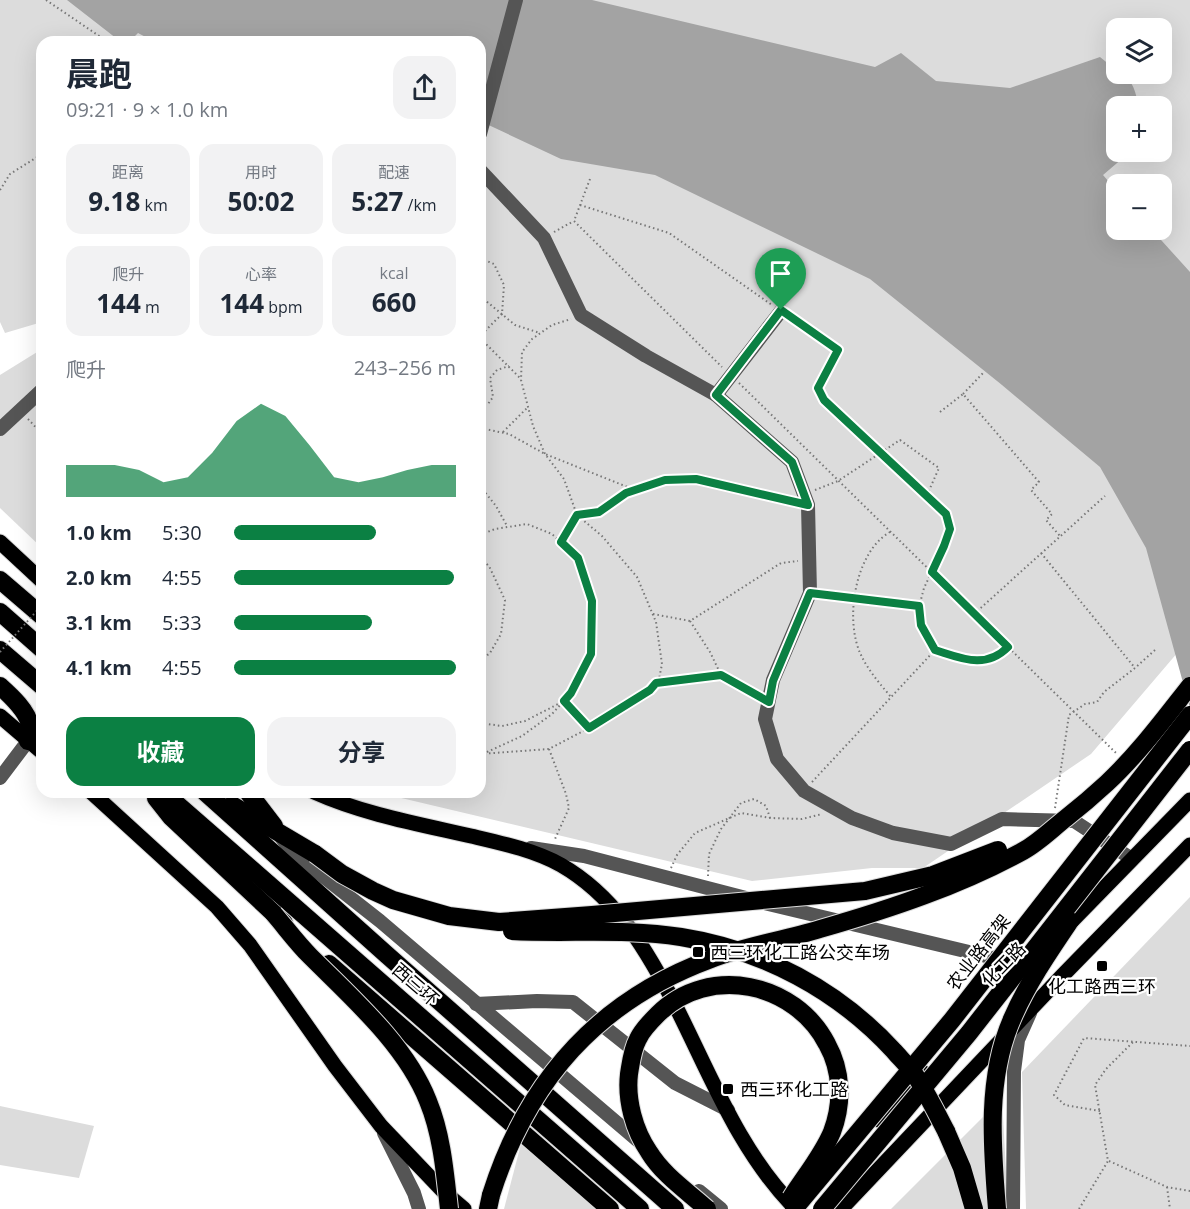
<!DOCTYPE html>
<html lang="zh">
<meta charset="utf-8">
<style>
body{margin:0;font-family:"Open Sans","Noto Sans SC",sans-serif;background:#f2f2f3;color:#1f2937;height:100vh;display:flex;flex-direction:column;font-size:22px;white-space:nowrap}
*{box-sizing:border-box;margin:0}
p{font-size:20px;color:#747a83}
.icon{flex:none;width:33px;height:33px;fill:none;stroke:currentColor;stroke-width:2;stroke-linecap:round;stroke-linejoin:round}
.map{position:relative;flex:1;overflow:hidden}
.panel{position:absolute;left:36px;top:36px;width:450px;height:762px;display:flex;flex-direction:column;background:#fff;border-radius:18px;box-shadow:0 6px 24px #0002}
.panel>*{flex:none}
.controls{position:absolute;left:1106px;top:18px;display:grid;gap:12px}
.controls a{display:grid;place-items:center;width:66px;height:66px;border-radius:12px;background:#fff;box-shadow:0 6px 24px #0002;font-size:30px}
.pin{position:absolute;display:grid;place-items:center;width:51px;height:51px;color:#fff;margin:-62px -26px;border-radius:50% 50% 50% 0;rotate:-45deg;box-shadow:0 0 6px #0007}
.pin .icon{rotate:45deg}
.round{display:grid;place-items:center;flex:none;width:63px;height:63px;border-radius:18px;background:#f2f2f3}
.head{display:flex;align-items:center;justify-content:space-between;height:102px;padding:0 30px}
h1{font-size:33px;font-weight:700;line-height:45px}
.metrics{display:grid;grid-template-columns:repeat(3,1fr);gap:9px;height:102px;padding:6px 30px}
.metrics div{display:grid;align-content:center;border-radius:15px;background:#f2f2f3;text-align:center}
.metrics b{font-size:26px;font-weight:700}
.metrics small{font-size:16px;font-weight:400}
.metrics p{font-size:16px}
.chart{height:168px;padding:12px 30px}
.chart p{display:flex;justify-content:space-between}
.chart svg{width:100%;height:108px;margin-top:6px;fill:#0b8043;opacity:.7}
.primary-button{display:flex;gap:12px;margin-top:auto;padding:12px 30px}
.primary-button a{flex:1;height:69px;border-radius:18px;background:#0b8043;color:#fff;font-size:24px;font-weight:700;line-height:69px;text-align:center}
.primary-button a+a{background:#f2f2f3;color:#1f2937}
ul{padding:0 30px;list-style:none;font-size:20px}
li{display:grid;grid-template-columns:96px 72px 1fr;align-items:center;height:45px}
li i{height:15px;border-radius:8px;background:#0b8043}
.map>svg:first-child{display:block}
.green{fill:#dcdcdc;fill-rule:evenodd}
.water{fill:#a3a3a3}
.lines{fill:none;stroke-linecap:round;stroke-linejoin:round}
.major-casing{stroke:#dbdbdb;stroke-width:17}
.highway-casing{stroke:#dbdbdb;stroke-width:20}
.path{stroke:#777;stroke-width:2;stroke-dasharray:1.5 3;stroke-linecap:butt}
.minor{stroke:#555;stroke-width:14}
.major{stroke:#000;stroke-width:15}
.highway{stroke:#000;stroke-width:18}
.highway-bridge-casing{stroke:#dbdbdb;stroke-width:20;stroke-linecap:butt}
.path-bridge{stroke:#777;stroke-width:2;stroke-dasharray:1.5 3;stroke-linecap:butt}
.highway-bridge{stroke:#000;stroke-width:18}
.route-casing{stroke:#fff;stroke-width:12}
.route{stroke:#0b8043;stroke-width:8}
.poi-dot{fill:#000;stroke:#fff;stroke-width:2}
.labels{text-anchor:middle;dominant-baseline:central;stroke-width:4.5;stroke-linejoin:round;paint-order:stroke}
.poi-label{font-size:18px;fill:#000;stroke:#fff;text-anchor:start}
.street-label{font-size:18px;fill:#000;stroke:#fff}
</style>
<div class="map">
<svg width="1190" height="1209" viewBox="0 0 1190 1209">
<rect width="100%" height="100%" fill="#fff"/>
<g class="green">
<path d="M0,0H1190V638L1091,754L923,868H872L752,881L397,797L383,792H480V42H42V322L5,333L0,322ZM1116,28H1161V74H1116ZM1116,106H1161V152H1116ZM1116,184H1161V230H1116Z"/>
<polygon points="42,349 42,548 0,508 0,375"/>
<polygon points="1190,897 1190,1209 1026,1209 1022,1072"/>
<polygon points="1002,1098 1008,1209 891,1209"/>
<polygon points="0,1106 94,1126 79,1178 0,1165"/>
<polygon points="521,1144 598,1209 504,1209"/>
</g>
<path class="water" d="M67,0H592L875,67L901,53L936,81L1010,88L1100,57L1116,70V74C1133,75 1135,92 1139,106H1116V152H1130L1103,175L1116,190V230H1152L1190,272V708L1146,548L1100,467L1002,385L870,279L655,175L561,159L480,121V42H155L138,33L129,42H121Z"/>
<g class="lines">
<defs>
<g id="major">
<polyline points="0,542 42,581"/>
<polyline points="0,716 42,752"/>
<polyline points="91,792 217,907 250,945 335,1066 381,1126 444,1192 464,1209"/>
<path d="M314,792C363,814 418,824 471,836C501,843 534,850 561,865C613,895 643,944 670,995C708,1068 737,1150 796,1209"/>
<polyline points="1064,929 1190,800"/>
<polyline points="878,1120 924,1073"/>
<polyline points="841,1209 1063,975 1190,845"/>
</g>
<g id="highway">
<polyline points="0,580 42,616"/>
<polyline points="0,612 42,649"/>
<polyline points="0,650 42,686"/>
<path d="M0,686C10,695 28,711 30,726C30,730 29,736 28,741"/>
<polyline points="163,792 640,1209"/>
<polyline points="205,792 387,955 675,1209"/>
<polyline points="248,792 274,826"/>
<polyline points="156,798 171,817 284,923"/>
<polyline points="232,805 315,854"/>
<polyline points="329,964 610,1209"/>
<polyline points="946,1131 962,1168 974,1209"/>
<polyline points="488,1209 491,1195"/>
</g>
</defs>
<use href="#major" class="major-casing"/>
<use href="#highway" class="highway-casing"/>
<g class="path">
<polyline points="46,0 108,42"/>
<polyline points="590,179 574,221 722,367"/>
<polyline points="0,190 10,174 42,154"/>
<polyline points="580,205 669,233 772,305"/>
<polyline points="554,232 572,222"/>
<polyline points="480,258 494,264 504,285 502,314 480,336"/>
<polyline points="480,296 515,325 540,333"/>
<path d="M792,318L838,350L818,388L824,400L946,514L950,529L944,546L924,588L919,607L921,625L935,650C960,658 986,670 1008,648"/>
<polyline points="480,338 520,378"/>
<polyline points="739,383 1116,753"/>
<polyline points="963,394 983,373"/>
<polyline points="480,403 488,404 493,397 490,378 497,370 509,366"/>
<polyline points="940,412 963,394 1039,482 1031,490 1052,514 1046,520 1060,536"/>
<polyline points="28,419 42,434"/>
<polyline points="480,428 509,434 545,454 635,490"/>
<polyline points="503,432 528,407"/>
<polyline points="480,486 496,506 507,526"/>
<polyline points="815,490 838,481 900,440 939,468 927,495"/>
<polyline points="577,515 599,512 625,493 665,480 696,479 794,501"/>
<path d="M890,532C855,552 844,620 861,655C868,670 880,684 891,697"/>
<polyline points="480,535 495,529 527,524 552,534 578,558 592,601 591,654 571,693 552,714 522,736 487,752"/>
<polyline points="561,541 577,515"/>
<polyline points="1041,553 1135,668"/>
<polyline points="480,558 489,566 505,600 501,634 490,653 480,661"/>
<polyline points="822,595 919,607"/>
<polyline points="653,614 690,621 781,563 798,561"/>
<polyline points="974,614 1105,496"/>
<polyline points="690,621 710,652 721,675"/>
<polyline points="656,683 721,675 758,696"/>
<polyline points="480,723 502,726 525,721 564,701 589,728"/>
<polyline points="549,749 566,794 569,808 555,839"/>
<polyline points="480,754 549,749 606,719 650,690 659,679 662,664 656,622 637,577 602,536 577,515 564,479 545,454 533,426 521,380 522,352 532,339 552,325 571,319"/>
<polyline points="812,782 935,650"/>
<polyline points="1055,808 1069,715 1085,704 1097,702 1104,692 1135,668 1156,649"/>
<polyline points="671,868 677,855 695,833 741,813 770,818 802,819 822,814"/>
<polyline points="708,876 709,854 721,829 741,803 754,799 766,806 770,818"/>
<polyline points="1100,1111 1065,1105 1054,1095 1084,1038 1190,1046"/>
<polyline points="1109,1161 1167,1187 1190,1191"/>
<polyline points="1167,1187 1170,1209"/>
<polyline points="1079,1209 1108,1161 1095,1085 1106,1069 1133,1042"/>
</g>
<g class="minor">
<polyline points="480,134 516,0"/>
<polyline points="480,170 544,238 581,315 646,356 716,395 792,462 808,505 810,593 773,680 765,719 777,759 804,791 852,818 893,833 951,844 1002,819 1074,821 1132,859"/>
<polyline points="716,395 781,311"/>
<polyline points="0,429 42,390"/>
<polyline points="0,778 28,741"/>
<polyline points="281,837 291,851 380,921 643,1145"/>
<polyline points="531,848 584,856 746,898"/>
<polyline points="764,903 1011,962 1031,956"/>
<polyline points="476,1004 537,1001 573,1002 675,1083 728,1110"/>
<polyline points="384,1133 414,1193 419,1209"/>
<polyline points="699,1191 721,1209"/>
<polyline points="1013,1209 1014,1071 1018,1040 1030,1013"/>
</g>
<use href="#major" class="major"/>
<use href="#highway" class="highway"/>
<defs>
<g id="highway-bridge">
<polyline points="315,854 342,874 373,891 393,900 449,916 499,922 592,915 865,891 933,875 998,850"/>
<path d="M274,914C286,928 297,943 310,956C352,998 406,1045 428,1101C442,1135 445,1173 449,1209"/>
<path d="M512,931C568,934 626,928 681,937C763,950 838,990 894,1051C901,1059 909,1067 915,1075C927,1093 936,1112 946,1131"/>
<path d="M491,1195C527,1081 597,1001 711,959C746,946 784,940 820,929C890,909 959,886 1023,851C1038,843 1052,829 1066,818C1080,807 1094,795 1107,783C1138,754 1164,719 1190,686"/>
<path d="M707,1209C687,1191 663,1175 649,1152C634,1130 626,1100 629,1074C631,1062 632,1050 638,1039C642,1030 651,1021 658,1014C709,964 795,982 827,1044C842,1071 843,1103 832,1132C822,1156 804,1177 791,1198"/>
<polyline points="794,1209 952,1020 1190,715"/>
<polyline points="822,1209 969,1033 1190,750"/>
<path d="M997,1209C992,1147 986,1078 1012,1019C1027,984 1049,952 1070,921"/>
</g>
</defs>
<use href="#highway-bridge" class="highway-bridge-casing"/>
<polyline class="path-bridge" points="0,652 42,605"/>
<use href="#highway-bridge" class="highway-bridge"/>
</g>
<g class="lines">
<defs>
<path id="route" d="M781,310L838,350L818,388L824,400L946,514L950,529L944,546L932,572L1008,647C985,670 961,658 935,650L921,625L919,606L810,593L773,681L769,702L721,675L656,683L650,690L589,728L564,701L571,693L591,654L592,601L578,558L561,542L577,515L599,512L626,493L665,480L696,479L808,505L792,462L716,395Z"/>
</defs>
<use href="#route" class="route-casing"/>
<use href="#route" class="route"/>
</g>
<g class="poi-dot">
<rect x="692" y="946" width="12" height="12" rx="3"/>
<rect x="1096" y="960" width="12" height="12" rx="3"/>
<rect x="722" y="1083" width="12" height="12" rx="3"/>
</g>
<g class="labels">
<g class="poi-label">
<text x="710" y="952">西三环化工路公交车场</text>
<text x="1102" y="986" text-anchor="middle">化工路西三环</text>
<text x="740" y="1089">西三环化工路</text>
</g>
<g class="street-label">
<text transform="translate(978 952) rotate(-52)">农业路高架</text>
<text transform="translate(1003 964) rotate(-46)">化工路</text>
<text transform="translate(416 984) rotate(41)">西三环</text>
</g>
</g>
</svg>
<div class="controls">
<a><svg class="icon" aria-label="layers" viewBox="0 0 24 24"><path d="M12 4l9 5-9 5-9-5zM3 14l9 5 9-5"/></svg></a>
<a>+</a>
<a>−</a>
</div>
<div class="pin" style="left:781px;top:310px;background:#1e9e55"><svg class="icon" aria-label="arrive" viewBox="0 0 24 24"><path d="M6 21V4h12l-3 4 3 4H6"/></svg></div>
<section class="panel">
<div class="head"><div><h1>晨跑</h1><p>09:21 · 9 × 1.0 km</p></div><a class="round"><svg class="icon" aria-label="share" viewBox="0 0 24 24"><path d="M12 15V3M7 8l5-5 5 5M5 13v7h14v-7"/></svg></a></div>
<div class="metrics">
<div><p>距离</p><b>9.18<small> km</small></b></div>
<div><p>用时</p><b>50:02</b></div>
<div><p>配速</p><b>5:27<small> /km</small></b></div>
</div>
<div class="metrics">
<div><p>爬升</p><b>144<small> m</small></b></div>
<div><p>心率</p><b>144<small> bpm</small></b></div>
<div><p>kcal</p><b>660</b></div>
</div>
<div class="chart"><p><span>爬升</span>243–256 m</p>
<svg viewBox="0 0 160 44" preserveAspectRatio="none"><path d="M0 44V31L10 31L20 31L30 33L40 38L50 36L60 26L70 13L80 6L90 11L100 23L110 36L120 38L130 36L140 33L150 31L160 31V44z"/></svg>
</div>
<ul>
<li><b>1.0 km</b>5:30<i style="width:64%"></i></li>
<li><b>2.0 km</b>4:55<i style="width:99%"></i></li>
<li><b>3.1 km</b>5:33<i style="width:62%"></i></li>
<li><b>4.1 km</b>4:55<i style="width:100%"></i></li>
</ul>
<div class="primary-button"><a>收藏</a><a>分享</a></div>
</section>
</div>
